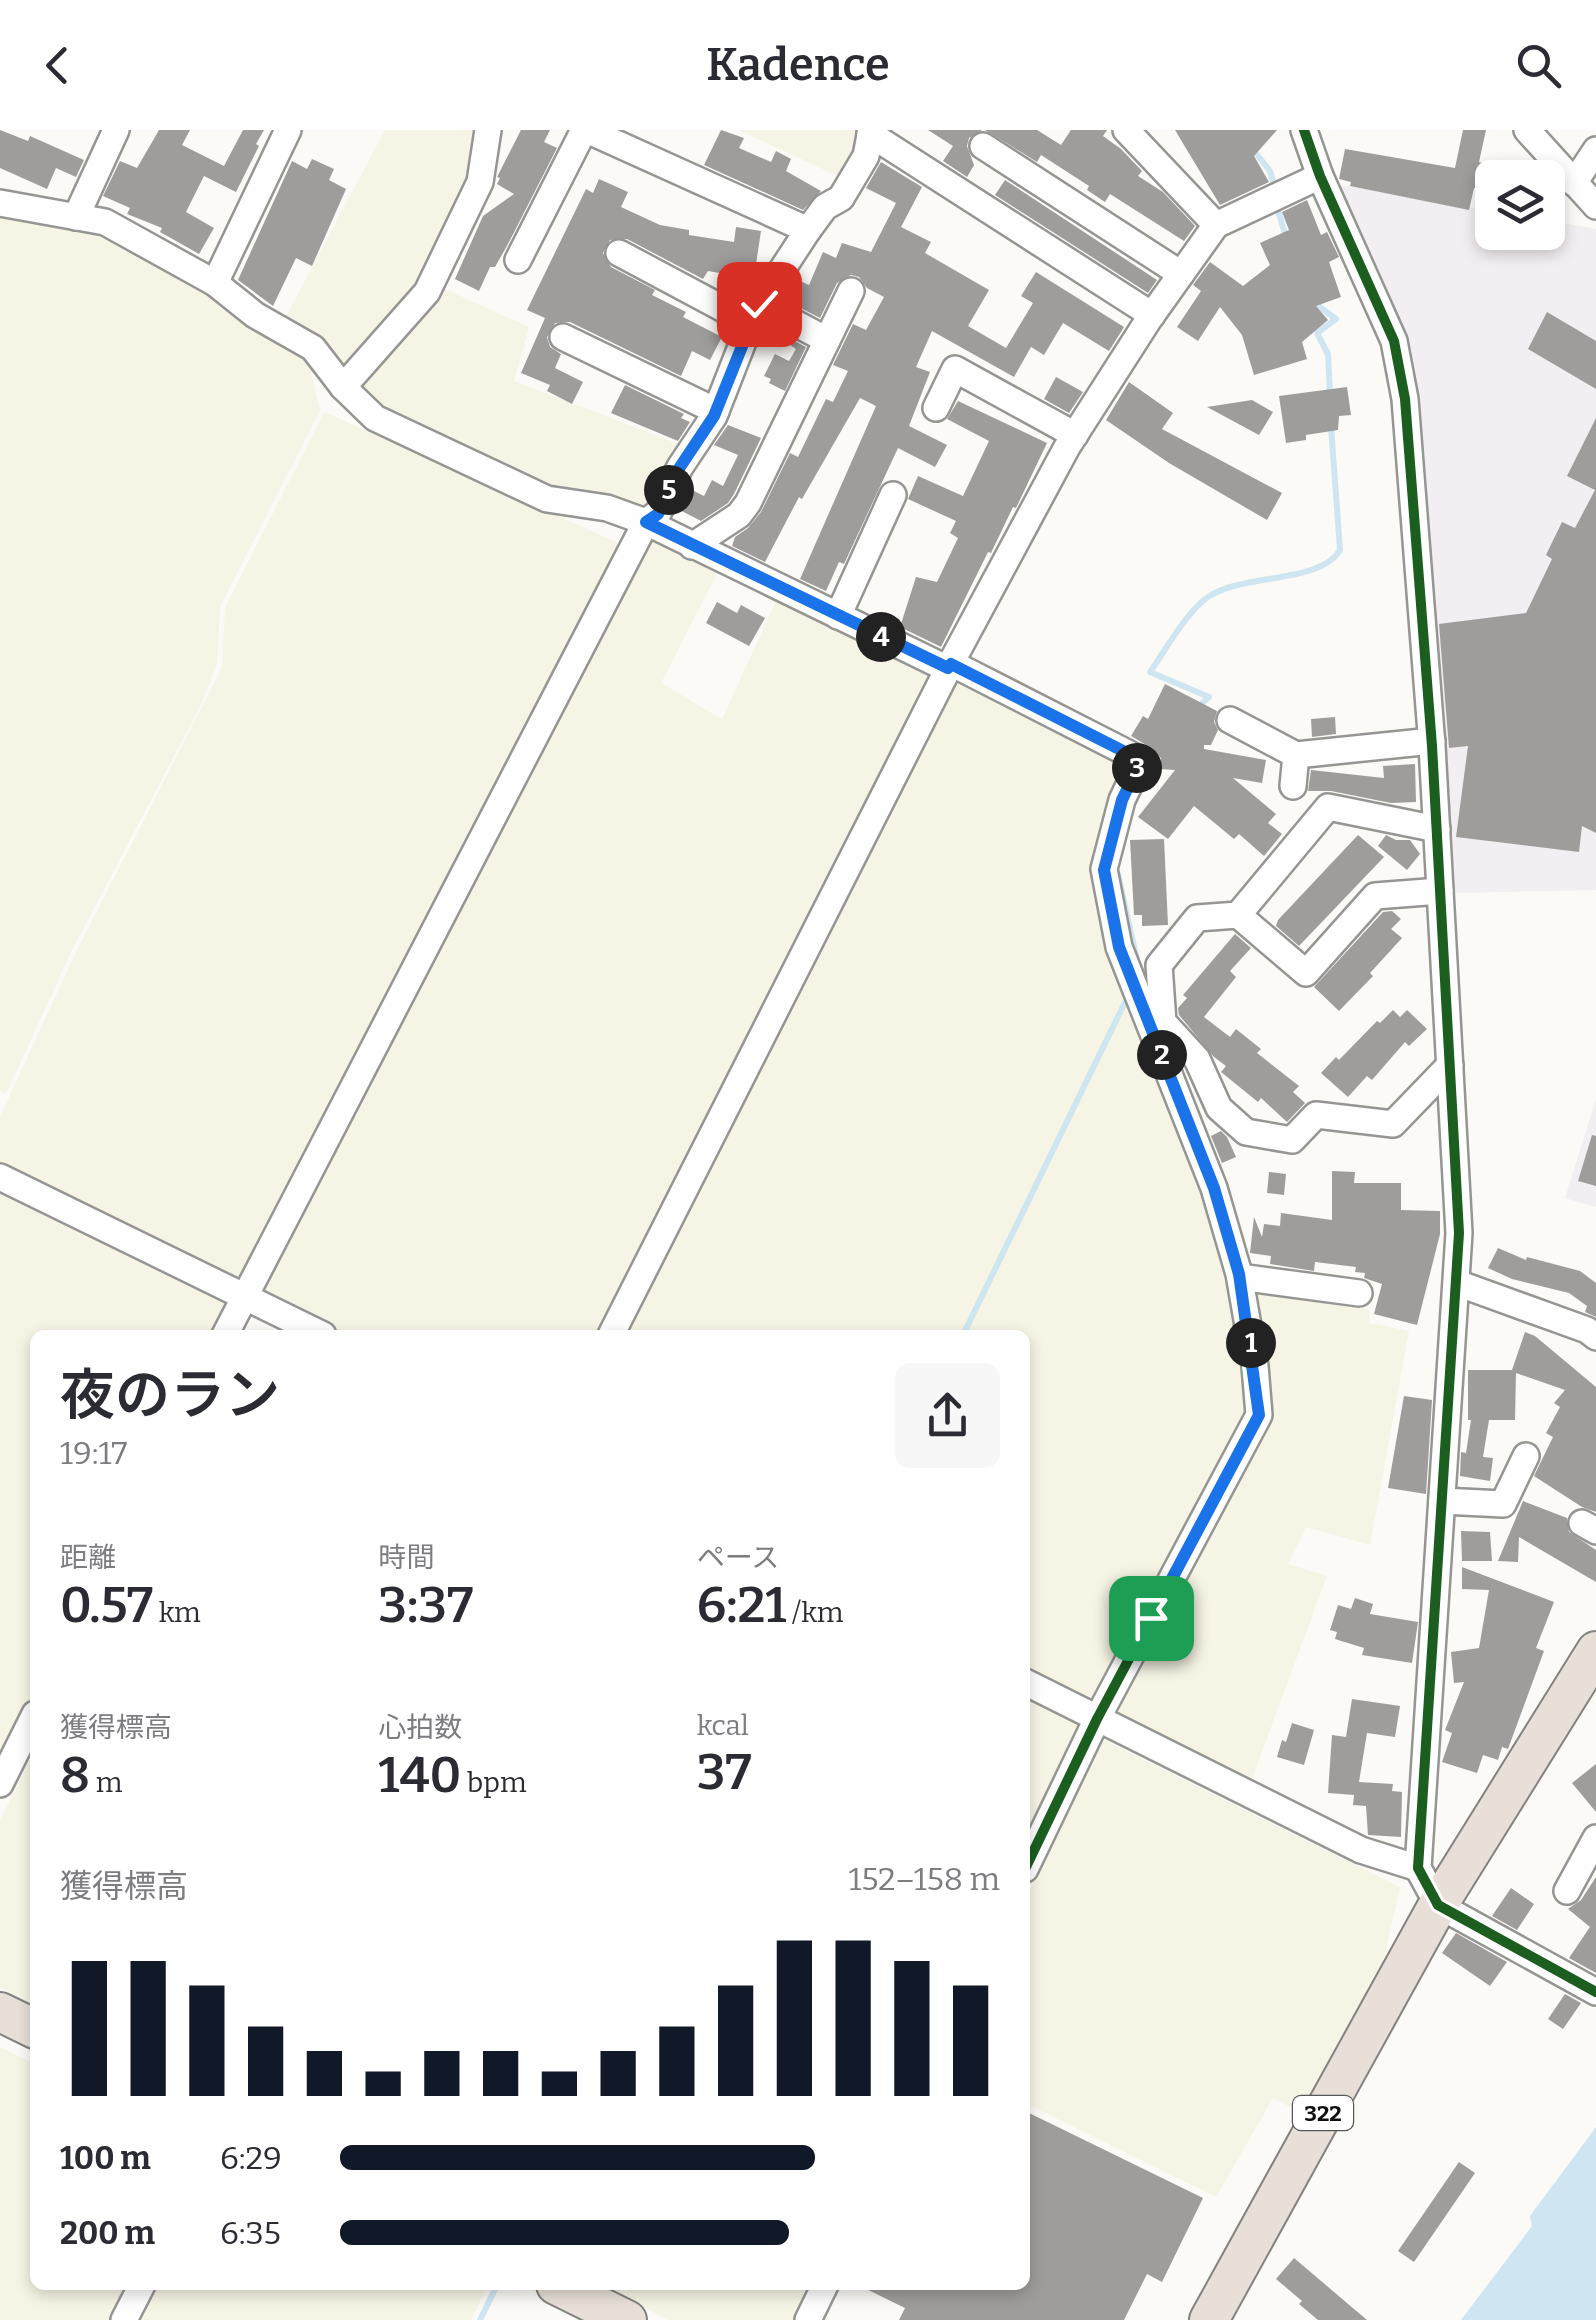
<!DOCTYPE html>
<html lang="ja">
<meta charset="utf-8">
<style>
body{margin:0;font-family:Bitter,"Noto Sans JP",serif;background:#f7f7f7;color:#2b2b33;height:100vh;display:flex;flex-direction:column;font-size:38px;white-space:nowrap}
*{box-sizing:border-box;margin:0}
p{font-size:32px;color:#7c7c81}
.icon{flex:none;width:55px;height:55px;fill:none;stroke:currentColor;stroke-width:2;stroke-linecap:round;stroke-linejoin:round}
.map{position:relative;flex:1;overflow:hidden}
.panel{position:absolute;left:30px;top:1200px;width:1000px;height:960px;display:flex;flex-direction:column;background:#fff;border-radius:15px;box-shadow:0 5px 15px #0003}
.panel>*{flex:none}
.buttons{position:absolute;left:1475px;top:30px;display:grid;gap:20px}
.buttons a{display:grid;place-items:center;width:90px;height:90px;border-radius:15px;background:#fff;box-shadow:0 5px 15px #0003;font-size:50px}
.pin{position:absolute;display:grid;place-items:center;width:85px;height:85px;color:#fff;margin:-42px;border-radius:20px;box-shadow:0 5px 15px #0006}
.km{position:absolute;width:50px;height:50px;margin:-25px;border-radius:50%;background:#222;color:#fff;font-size:28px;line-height:50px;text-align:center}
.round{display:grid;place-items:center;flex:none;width:105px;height:105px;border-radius:15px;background:#f7f7f7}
.summary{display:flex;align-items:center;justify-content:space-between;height:170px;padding:0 30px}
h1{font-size:55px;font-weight:600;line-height:75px}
.metrics{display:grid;grid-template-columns:repeat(3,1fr);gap:15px;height:170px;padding:10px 30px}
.metrics div{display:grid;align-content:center}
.metrics b{font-size:50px;font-weight:600}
.metrics small{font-size:28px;font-weight:400}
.metrics p{font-size:28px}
.chart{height:280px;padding:20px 30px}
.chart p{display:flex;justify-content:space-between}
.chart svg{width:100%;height:180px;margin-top:10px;stroke:#111827;stroke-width:6}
ul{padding:0 30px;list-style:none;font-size:32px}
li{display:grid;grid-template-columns:160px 120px 1fr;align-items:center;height:75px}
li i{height:25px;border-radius:12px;background:#111827}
header{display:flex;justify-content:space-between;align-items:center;height:130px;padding:0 30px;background:#fff;font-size:45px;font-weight:600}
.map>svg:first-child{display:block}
.industrial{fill:#f3eef1}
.farmland{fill:#f6f4e4}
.water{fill:#cfe6f2}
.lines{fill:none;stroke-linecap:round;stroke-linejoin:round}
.stream{stroke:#cfe6f2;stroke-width:6}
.building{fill:#9f9d9b}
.minor-casing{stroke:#959593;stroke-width:30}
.highway-casing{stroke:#838280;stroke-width:42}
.minor{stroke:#fefefe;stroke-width:25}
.highway{stroke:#e8e0d8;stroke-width:38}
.cycleway-casing{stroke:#fff;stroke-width:16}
.cycleway{stroke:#1b5e20;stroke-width:10}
.route-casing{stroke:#fff;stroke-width:20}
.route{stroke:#1a73e8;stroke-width:12}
.labels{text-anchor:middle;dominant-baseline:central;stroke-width:10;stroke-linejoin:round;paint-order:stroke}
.shield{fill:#fff;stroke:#575757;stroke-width:2.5}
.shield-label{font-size:22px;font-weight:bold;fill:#0f0f0f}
</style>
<header><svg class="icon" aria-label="back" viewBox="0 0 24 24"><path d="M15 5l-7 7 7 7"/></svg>Kadence<svg class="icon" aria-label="search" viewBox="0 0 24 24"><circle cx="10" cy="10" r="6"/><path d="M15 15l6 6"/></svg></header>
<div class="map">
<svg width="1596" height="2190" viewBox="0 0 1596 2190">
<rect width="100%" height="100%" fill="#fbfaf6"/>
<g class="industrial">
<polygon points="1335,54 1492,81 1492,102 1548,102 1548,90 1596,99 1596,760 1453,763 1423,334"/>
<polygon points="1596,969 1596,1077 1565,1068"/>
</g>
<g class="farmland">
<polygon points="385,0 478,0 472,45 424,152 344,244 283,192"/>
<polygon points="739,0 865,0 842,48"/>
<polygon points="0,76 68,98 117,108 216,167 307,226 320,280 220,477 217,534 201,575 72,820 6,964 0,961"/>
<polygon points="436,155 529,197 514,251 684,316 651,384 553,362 375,282 358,263 359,250"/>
<polygon points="324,282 623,415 243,1159 0,1041 0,987 76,822 222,538 225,478"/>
<polygon points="648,400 721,436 661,553 722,589 778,467 935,544 601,1205 344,1205 261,1164"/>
<polygon points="951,543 1133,631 1094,745 1231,1139 1252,1284 1095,1579 1025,1544 1025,1205 623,1205"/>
<polygon points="0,1060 236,1170 218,1205 35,1205 35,1569 0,1638"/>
<polygon points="1255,1158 1369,1179 1369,1193 1409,1201 1370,1415 1306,1397 1288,1434 1327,1446 1250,1654 1112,1587 1266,1295"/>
<polygon points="1025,1566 1087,1597 1025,1723"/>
<polygon points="1104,1610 1400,1757 1380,1845 1304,1984 1273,1968 1216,2067 1025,1973 1025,1771"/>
<polygon points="35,1620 35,1875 0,1858 0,1691"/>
<polygon points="0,1917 35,1934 35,2155 127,2155 109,2190 0,2190"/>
<polygon points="158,2155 488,2155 471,2190 141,2190"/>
<polygon points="598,2155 813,2155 795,2190 669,2190"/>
</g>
<polygon class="water" points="1596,1997 1596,2190 1461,2190 1532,2096 1530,2086"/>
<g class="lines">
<g class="stream">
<polyline points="1251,17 1270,41 1276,62"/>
<polyline points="1276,74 1287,110"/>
<polyline points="1313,172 1336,189 1317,203 1328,224 1330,264"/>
<path d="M1198,577L1209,567L1150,542C1165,521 1187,481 1208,467C1243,443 1320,454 1340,420L1331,296"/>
<polyline points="1118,744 1139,839"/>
<polyline points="963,1205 1129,864"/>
<polyline points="480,2190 497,2155"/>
</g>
</g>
<g class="building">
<polygon points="0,0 28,11 30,6 84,30 76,47 56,38 47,59 0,38"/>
<polygon points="159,0 190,0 182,15 224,36 243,0 264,0 256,14 259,16 236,62 204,46 186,82 214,98 199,124 160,102 162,98 127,84 130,78 103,66 120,31 137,38"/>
<polygon points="521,0 550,0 544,12 557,18 508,114 495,137 490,137 479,161 455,149 483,86 514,64 497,54 500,48 497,47"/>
<polygon points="721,0 744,8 739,18 771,32 776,21 791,29 786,41 821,61 803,80 704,35"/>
<polygon points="928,0 982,0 969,8 967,16 974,35 967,47 943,31 953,16"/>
<polygon points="985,0 1037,0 1061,15 1071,0 1107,0 1103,6 1121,19 1142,41 1138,46 1163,62 1195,96 1184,111 1110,64 1105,72 1087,60 1089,56 1041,25 1037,32"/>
<polygon points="1175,0 1277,0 1254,26 1269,52 1220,75"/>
<polygon points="1463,0 1486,0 1479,32 1492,35 1492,62 1474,58 1469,80 1350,56 1351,52 1339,49 1345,19 1455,38"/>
<polygon points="312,29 334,39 329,50 346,59 312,136 296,128 273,176 238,150 292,31 307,39"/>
<polygon points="881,32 922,57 901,97 931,112 925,123 989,160 968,196 1006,218 1033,173 1021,166 1036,142 1124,197 1109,221 1063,193 1044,225 1031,217 1014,247 932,201 916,237 930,242 909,296 947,315 935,337 898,318 844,434 839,432 826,461 800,449 876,276 860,268 802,369 799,367 765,432 732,416 735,407 748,398 761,382 790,323 798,327 826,269 833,272 848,241 833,235 853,194 866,200 884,167 867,158 859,147 851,145 837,153 820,188 791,173 800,151 809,155 823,122 836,128 842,113 871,122 896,73 866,58"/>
<polygon points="599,49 628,62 621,77 660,95 689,100 689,105 734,112 736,97 761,101 755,141 731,145 708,141 703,149 627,109 610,110 603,123 611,137 655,160 652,165 686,182 683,187 722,207 710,230 692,221 681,246 570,192 555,193 547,207 550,217 561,224 555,238 583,252 572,274 547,261 550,255 521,243 545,188 527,180 586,59 593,63"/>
<polygon points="1005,50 1157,150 1148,163 995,65"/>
<polygon points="1307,70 1321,105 1327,102 1339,127 1329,132 1341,167 1316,176 1328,190 1302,212 1307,229 1254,245 1242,205 1220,177 1198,211 1177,197 1201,161 1193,155 1210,132 1243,156 1270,135 1260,113 1289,100 1282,82"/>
<polygon points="1547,182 1596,211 1596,259 1528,219"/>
<polygon points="781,204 806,217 785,261 769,253 771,249 764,246 775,224 789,231 796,219 780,208"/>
<polygon points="1056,247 1083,262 1069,283 1044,269"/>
<polygon points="1129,252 1173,283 1162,299 1282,363 1267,390 1169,333 1106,290"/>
<polygon points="625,255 684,284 681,288 690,292 678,311 611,283"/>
<polygon points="1347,257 1351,285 1339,286 1338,300 1306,305 1306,310 1286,313 1279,266"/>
<polygon points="1252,270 1273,282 1259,305 1207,277"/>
<polygon points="958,271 1047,313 1016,378 1013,377 991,423 988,422 941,517 900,497 916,447 937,452 958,408 950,403 956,391 908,369 918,346 963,366 989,311 947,289"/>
<polygon points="1596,288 1596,703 1582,696 1579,722 1456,707 1468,616 1449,618 1439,494 1526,483 1552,429 1546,425 1562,392 1575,398 1595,360 1567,346"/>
<polygon points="728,295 761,308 734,364 728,373 701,391 678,379 688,358 704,366 712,350 723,356 738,325 714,315"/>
<polygon points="717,472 737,483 741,475 765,488 749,516 706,493"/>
<polygon points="1165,554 1217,581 1214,592 1218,600 1211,615 1204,615 1204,619 1266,630 1262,653 1233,648 1276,684 1268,693 1282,704 1264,726 1239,704 1234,709 1194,676 1168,709 1138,687 1175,640 1160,639 1161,628 1148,616 1131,606 1143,586 1148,589"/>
<polygon points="1335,587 1336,604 1312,607 1311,589"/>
<polygon points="1415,634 1416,672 1391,673 1331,661 1308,661 1311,640 1384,648 1383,636"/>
<polygon points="1358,705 1384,727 1299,816 1276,796 1278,790"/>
<polygon points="1386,705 1396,710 1410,710 1420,724 1407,740 1378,716"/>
<polygon points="1164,709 1168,795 1142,796 1142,785 1134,785 1130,710"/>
<polygon points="1392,781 1401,789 1391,799 1402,808 1370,843 1373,846 1339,881 1314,857 1383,782"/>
<polygon points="1235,804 1251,818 1230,841 1236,847 1204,887 1230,907 1236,899 1261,919 1257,923 1299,956 1293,962 1305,973 1287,992 1261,968 1258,972 1221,942 1226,936 1214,927 1179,885 1178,878 1187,868 1183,865"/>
<polygon points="1393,880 1400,887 1407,880 1427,899 1409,916 1405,912 1372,950 1367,946 1348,967 1321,943 1336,927 1339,930 1377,891 1380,893"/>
<polygon points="1221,1001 1227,1007 1236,1027 1222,1033 1211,1006"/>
<polygon points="1592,1005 1596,1006 1596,1056 1578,1051"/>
<polygon points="1332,1041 1355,1042 1354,1053 1401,1053 1401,1080 1440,1081 1440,1104 1417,1195 1374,1184 1382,1154 1364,1148 1365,1143 1355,1142 1356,1137 1315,1132 1314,1141 1270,1134 1271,1126 1250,1123 1254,1087 1262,1107 1264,1094 1280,1096 1281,1083 1332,1090"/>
<polygon points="1269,1042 1286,1044 1284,1065 1267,1063"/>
<polygon points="1498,1118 1526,1130 1527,1127 1580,1141 1596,1153 1596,1187 1585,1182 1587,1176 1569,1163 1512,1149 1488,1138"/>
<polygon points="1525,1202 1535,1206 1596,1257 1596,1382 1582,1377 1534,1346 1553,1307 1546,1303 1560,1277 1554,1273 1565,1260 1516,1243 1515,1290 1489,1290 1483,1327 1493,1328 1490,1351 1460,1346 1461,1322 1466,1323 1471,1290 1468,1290 1468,1240 1512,1240"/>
<polygon points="1404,1266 1432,1270 1426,1364 1388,1358"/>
<polygon points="1523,1371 1567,1388 1569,1402 1596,1420 1596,1452 1519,1407 1518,1432 1498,1431"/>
<polygon points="1461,1401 1490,1402 1492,1431 1462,1431"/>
<polygon points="1462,1437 1554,1472 1536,1518 1544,1521 1508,1619 1502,1617 1498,1630 1483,1625 1477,1643 1442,1632 1452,1603 1445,1600 1464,1552 1454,1553 1451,1522 1479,1518 1489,1460 1462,1459"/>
<polygon points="1355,1468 1373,1474 1370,1484 1418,1492 1412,1533 1362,1525 1364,1518 1335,1509 1337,1502 1330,1500 1338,1475 1351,1479"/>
<polygon points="1352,1569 1400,1576 1395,1607 1367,1603 1359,1652 1393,1654 1392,1661 1402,1662 1401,1707 1368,1705 1366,1676 1353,1675 1354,1665 1328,1663 1332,1605 1346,1607"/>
<polygon points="1292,1593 1314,1600 1304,1635 1277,1627 1282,1610 1286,1612"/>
<polygon points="1596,1634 1596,1682 1572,1653"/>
<polygon points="1596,1747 1596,1843 1569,1828 1590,1797 1568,1779 1581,1770"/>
<polygon points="1511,1758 1534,1774 1517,1800 1492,1786"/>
<polygon points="1456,1803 1507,1832 1490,1856 1442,1823"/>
<polygon points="1565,1864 1581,1873 1563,1899 1548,1889"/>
<polygon points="1025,1981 1203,2068 1162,2152 1147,2144 1124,2190 899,2190 905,2178 858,2155 1025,2155"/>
<polygon points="1459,2032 1475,2043 1414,2132 1398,2121"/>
<polygon points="1294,2128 1367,2190 1318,2190 1299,2174 1302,2171 1276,2149"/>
</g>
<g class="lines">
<defs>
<g id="minor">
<polyline points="587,0 808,100"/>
<polyline points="1126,0 1216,95"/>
<polyline points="1304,0 1320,46 1394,211 1405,269 1432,616 1459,1103 1418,1738 1438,1775 1596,1862"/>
<polyline points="1527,0 1596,76"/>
<polyline points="870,4 1152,185"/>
<polyline points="983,16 1181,144"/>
<polyline points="1574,53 1596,20"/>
<polyline points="0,73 105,92 215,153 255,185 313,218 343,257 375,288 547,369 607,378 646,392 948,539"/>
<polyline points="76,87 116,0"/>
<polyline points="619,123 750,193"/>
<polyline points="518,130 584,0"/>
<polyline points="215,153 288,0"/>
<polyline points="759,174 827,210"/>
<polyline points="563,207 716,281"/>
<polyline points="343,257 427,162 480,52 488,0"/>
<polyline points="936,278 955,239 1075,305"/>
<polyline points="692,416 739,385 748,373 851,161"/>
<polyline points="838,486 893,365"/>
<polyline points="951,533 1141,630 1122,670 1104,739 1119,817 1214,1058 1239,1144 1255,1236 1259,1285 1097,1589 1025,1739"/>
<polyline points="1230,590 1296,625 1432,611"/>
<polyline points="1293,656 1296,625"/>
<polyline points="1437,699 1328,677 1238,785 1197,788 1159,835 1163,892 1197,929 1219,978 1246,1002 1292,1010 1316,985 1393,994 1450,935"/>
<polyline points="1238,785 1306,843 1375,766 1440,761"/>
<polyline points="0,1047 323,1205"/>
<polyline points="1240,1147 1359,1163"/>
<polyline points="1457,1153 1587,1200 1596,1207"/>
<polyline points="225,1205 646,392 658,383 680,337 714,286 755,181 808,100 825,77 841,68 866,26 871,0"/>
<polyline points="611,1205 951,533 1067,317 1149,189 1216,95 1320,46"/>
<polyline points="1442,1371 1503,1374 1526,1326"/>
<polyline points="1582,1393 1596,1401"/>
<polyline points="1025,1552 1361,1720 1418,1738"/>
<polyline points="0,1654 35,1584"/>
<polyline points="1567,1761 1596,1708"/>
<polyline points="124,2190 142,2155"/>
<polyline points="808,2190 825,2155"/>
</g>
<g id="highway">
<polyline points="0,1882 35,1899"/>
<polyline points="556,2155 627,2190"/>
<polyline points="1209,2190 1438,1775 1596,1521"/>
</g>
</defs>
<use href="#minor" class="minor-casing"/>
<use href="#highway" class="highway-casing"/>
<use href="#minor" class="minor"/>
<use href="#highway" class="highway"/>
<defs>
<g id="cycleway">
<polyline points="1304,0 1320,46 1394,211 1405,269 1432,616 1459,1103 1418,1738 1438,1775 1596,1862"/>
<polyline points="951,533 1141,630 1122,670 1104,739 1119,817 1214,1058 1239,1144 1255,1236 1259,1285 1097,1589 1025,1739"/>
</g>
</defs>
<use href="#cycleway" class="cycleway-casing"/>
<use href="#cycleway" class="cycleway"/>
</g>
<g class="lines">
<defs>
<polyline id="route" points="759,174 714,286 680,337 658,384 646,392 948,538 951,534 1141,630 1122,670 1104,740 1119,817 1214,1058 1239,1144 1259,1285 1151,1488"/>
</defs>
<use href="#route" class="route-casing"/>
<use href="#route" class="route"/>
</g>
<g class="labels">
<rect class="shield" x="1293" y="1966" width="60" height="34" rx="8"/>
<g class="shield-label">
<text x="1323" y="1983">322</text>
</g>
</g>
</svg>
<div class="buttons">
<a><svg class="icon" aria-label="layers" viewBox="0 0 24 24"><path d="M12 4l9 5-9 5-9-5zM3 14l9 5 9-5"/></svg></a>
</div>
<div class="pin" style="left:1151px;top:1488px;background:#1e9e55"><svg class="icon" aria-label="arrive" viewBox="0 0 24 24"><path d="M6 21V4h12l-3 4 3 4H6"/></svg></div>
<div class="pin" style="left:759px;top:174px;background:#d93025"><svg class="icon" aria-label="check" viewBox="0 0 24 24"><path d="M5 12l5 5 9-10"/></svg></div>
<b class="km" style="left:1251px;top:1213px">1</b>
<b class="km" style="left:1162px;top:925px">2</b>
<b class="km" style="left:1137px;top:638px">3</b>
<b class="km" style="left:881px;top:507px">4</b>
<b class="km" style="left:669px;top:360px">5</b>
<section class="panel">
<div class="summary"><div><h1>夜のラン</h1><p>19:17</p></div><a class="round"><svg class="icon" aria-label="share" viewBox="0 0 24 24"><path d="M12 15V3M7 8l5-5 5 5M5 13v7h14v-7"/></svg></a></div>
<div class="metrics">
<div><p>距離</p><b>0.57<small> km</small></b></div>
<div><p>時間</p><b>3:37</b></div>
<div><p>ペース</p><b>6:21<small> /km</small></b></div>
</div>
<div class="metrics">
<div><p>獲得標高</p><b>8<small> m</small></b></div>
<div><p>心拍数</p><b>140<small> bpm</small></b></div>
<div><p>kcal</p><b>37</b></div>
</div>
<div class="chart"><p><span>獲得標高</span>152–158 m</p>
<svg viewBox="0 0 160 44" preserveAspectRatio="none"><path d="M5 44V11M15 44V11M25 44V17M35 44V27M45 44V33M55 44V38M65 44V33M75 44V33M85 44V38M95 44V33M105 44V27M115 44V17M125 44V6M135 44V6M145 44V11M155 44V17"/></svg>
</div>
<ul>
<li><b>100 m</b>6:29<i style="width:72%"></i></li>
<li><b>200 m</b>6:35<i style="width:68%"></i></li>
</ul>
</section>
</div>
